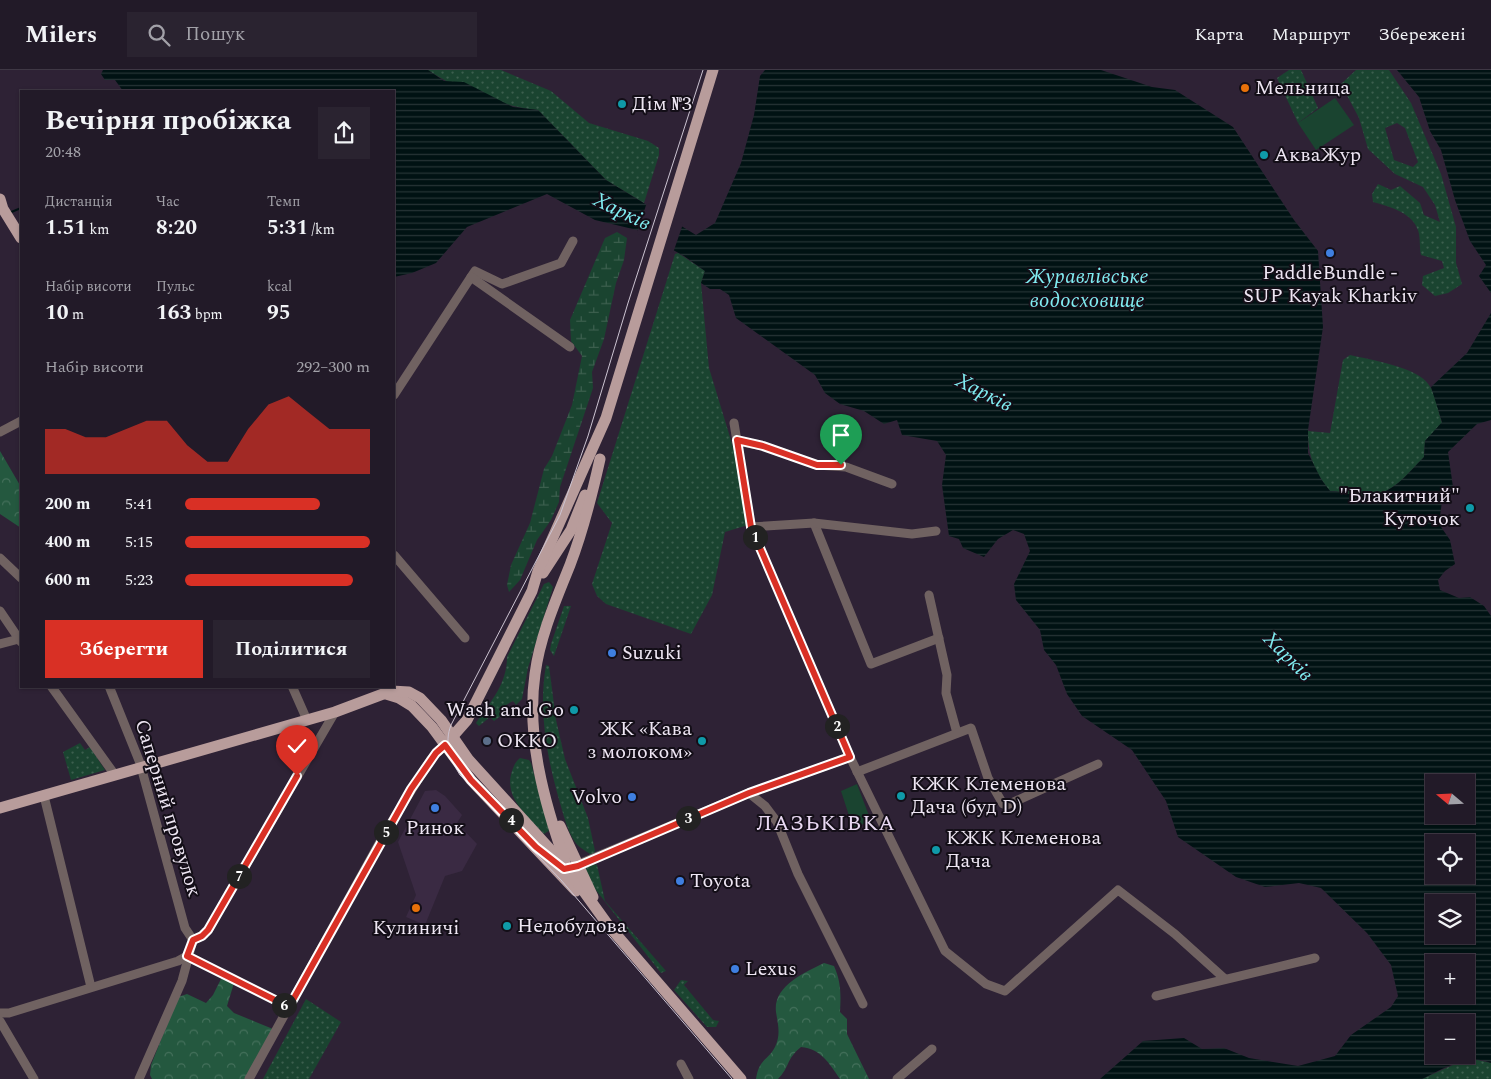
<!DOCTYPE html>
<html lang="uk">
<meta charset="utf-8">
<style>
body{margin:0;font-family:Spectral,serif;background:#2a2330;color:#f1f3f6;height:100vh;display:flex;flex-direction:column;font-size:19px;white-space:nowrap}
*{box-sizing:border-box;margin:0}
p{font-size:16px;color:#a2a1a8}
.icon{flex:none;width:28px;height:28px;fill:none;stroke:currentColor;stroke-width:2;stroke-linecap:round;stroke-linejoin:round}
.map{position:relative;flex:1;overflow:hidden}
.details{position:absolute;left:20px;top:20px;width:375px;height:598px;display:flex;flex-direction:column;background:#221a28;border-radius:0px;box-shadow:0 1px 4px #0004,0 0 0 1px #3f3845}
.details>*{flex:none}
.needle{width:32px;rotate:289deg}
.fabs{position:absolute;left:1425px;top:704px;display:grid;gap:10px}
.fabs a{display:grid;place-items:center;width:50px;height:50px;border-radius:0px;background:#221a28;box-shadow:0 1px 4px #0004,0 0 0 1px #3f3845;font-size:25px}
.pin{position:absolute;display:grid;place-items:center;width:42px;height:42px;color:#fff;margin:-51px -21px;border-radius:50% 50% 50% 0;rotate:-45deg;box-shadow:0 0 5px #0007}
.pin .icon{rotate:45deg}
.km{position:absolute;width:25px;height:25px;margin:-12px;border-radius:50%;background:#222;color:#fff;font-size:14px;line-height:25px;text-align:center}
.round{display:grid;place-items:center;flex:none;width:52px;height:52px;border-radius:0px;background:#2a2330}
.head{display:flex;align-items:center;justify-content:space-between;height:85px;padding:0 25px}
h1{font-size:28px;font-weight:700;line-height:38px}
.figures{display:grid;grid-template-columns:repeat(3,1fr);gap:8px;height:85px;padding:5px 25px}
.figures div{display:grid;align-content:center}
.figures b{font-size:21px;font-weight:700}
.figures small{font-size:14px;font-weight:400}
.figures p{font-size:14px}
.chart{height:140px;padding:10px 25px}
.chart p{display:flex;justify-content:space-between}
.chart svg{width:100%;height:90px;margin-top:5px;fill:#d93025;opacity:.7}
.cta{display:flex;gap:10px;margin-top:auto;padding:10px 25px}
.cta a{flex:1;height:58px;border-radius:0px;background:#d93025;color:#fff;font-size:20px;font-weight:700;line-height:58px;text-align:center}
.cta a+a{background:#2a2330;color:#f1f3f6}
ul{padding:0 25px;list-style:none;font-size:16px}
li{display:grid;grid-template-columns:80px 60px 1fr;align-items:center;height:38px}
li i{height:12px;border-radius:6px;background:#d93025}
header{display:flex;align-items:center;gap:30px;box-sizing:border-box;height:70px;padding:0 25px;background:#221a28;border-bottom:1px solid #3f3845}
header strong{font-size:24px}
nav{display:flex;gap:28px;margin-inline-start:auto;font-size:18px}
.search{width:350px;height:45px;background:#2a2330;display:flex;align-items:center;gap:12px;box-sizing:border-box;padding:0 18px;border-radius:0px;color:#a2a1a8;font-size:19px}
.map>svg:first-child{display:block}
.built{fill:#3a2a43}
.green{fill:url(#green-dots);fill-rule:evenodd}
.forest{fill:url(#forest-crowns)}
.wetland{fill:url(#wetland-marsh)}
.pitch{fill:#1a4430}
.water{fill:url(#water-rules);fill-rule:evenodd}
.pier{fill:#2e2235}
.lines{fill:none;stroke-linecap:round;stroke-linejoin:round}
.stream{stroke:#001213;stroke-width:2}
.minor{stroke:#706261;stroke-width:9}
.major{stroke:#b89c9b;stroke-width:11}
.tram{stroke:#ccc4d2;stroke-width:1}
.route-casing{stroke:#fff;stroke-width:10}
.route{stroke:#d93025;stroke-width:6}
.food-dot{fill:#e8710a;stroke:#130e17;stroke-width:2}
.culture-dot{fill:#0f9aa8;stroke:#130e17;stroke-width:2}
.shop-dot{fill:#3f7fe0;stroke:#130e17;stroke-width:2}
.service-dot{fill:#5c6f8a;stroke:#130e17;stroke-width:2}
.labels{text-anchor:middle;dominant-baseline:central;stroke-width:4;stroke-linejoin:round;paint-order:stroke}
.poi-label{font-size:20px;fill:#eee6f3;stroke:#130e17;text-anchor:start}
.street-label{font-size:20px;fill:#eee6f3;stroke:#130e17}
.water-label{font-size:21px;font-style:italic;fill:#81edf2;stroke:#130e17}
.quarter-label{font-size:22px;letter-spacing:1px;fill:#e9d9f3;stroke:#130e17}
</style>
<header>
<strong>Milers</strong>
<div class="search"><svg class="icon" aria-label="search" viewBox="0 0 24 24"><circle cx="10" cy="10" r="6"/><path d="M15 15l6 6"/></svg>Пошук</div>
<nav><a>Карта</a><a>Маршрут</a><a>Збережені</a></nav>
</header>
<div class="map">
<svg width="1491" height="1009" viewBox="0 0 1491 1009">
<defs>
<pattern id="green-dots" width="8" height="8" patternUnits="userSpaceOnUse" patternTransform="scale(1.25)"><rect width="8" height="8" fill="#1a4430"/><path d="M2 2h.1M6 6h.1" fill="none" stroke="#3c5f4e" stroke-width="1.8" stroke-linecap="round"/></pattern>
<pattern id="forest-crowns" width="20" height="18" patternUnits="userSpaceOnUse" patternTransform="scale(1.25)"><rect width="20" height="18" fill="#24583f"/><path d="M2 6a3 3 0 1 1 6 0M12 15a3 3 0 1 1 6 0" fill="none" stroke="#44705b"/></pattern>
<pattern id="wetland-marsh" width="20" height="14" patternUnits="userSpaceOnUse" patternTransform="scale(1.25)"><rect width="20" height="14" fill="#1a4430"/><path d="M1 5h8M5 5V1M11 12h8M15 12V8" fill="none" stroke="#3c5f4e"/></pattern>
<pattern id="water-rules" width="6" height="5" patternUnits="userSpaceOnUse" patternTransform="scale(1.25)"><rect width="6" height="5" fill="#001213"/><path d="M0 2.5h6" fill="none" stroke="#263436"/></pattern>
</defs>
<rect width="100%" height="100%" fill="#2e2235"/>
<polygon class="built" points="436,720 445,726 462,745 457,753 477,774 462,801 445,806 425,855 406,847 416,825 398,772 425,721"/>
<g class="green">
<path d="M428,0H501L551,21L589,53L648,71L659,78V85L644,133L606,110L538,40C501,36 459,21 428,0Z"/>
<polygon points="1289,0 1301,0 1318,38 1298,53 1277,8"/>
<path d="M1356,0H1389L1411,33L1441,104L1456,157V193L1462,214L1448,223L1435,226L1422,215L1423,206L1444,198L1442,191L1421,185C1419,177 1421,165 1417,158C1411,142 1387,136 1373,132L1372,124L1378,114L1391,120L1400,116L1420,133L1424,145L1440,152L1435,135L1423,117L1395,104L1368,79L1359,48L1341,14ZM1397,53L1405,58L1418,92L1413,97L1394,90L1385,58Z"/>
<polygon points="678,183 705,201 701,213 709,298 740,400 748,455 725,462 712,525 691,564 606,534 597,526 592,514 612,453 597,433 675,184"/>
<path d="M1350,285C1371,290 1418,297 1429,315C1436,325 1438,341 1442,353L1425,371L1424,387C1406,405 1393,425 1365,426C1355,427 1342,421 1330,421C1314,401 1308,386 1308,361L1330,363L1343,290Z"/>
<path d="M549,512L553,517L528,598L522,629L516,635L513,631L499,639L502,645L494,651L490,647L479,656L476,653C491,631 507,614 507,587L544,514Z"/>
<polygon points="564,536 571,536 554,586 550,580 551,574"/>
<path d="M546,595L549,596L556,650L565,689L588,748L595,781L593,786C588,782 579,778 575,772C567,760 564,746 560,733C547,688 538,641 546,595Z"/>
<polygon points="80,673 85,680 90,677 105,700 71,710 63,682"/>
<path d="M520,688L529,690L531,693L550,760L544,764C528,746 503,728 512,701C514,696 515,692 520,688Z"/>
<polygon points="592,793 597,795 605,831 666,901 661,903 588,810 585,797"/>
<polygon points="681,910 688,911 684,915 713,950 719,951 716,957 707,957 674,920"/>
<polygon points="306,929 341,952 309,1009 263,1009"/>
<polygon points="1473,989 1491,993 1491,1009 1422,1009 1464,990"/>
</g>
<g class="forest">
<polygon points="0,381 21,417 21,458 0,444"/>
<path d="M824,893L834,896C841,912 841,924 840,942L847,949V964L869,1009H840C829,993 821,979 801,977C786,989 790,997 778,1009H756C759,988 768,991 775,977C781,964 778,955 776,942C773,916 804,903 824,893Z"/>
<polygon points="222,907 234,913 227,936 234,943 273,959 246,1009 152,1009 150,1005 151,995 178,927 187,924 206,933 213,925"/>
</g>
<polygon class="wetland" points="617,162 627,168 624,190 616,213 604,269 592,302 593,318 560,417 559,432 551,450 537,470 520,510 509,522 507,515 511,495 530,453 544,399 552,386 572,335 582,286 571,271 570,250 605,168"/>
<g class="pitch">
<polygon points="1335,28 1354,55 1316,80 1298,53"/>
<polygon points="857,714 871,751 853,758 841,721"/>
</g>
<g class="water">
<path d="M103,0H428L444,11L464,12L513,37L538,40L606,110L696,165L715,153L741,93L754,45L760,6L765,0H1101L1152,17L1175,20L1233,57L1294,150L1318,181L1323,257L1308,360V383L1321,409L1330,421C1342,421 1355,427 1365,426C1393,425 1406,405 1424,387L1425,371L1442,352L1431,317L1467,283L1491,243V350L1477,354L1448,382L1453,417L1443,424L1439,454L1450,470L1455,494L1445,501L1438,510L1440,520L1459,528L1470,527L1484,536L1491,546V993C1467,982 1443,999 1422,1009H1100L1143,971L1184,968L1202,979L1224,978L1249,988L1298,996L1335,986L1351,965L1391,937L1398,926L1391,895L1367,863L1321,818L1299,813L1265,817L1236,807L1178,767L1166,731L1132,680L1082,646L1067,624L1056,595L1044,580L1040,560L1016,530L1014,514L1030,481L1024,464L1013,460L998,469L984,487L963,478L959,469L949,466L942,415L946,385L937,371L902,365L897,350L884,354L864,341L840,334L825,323L815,305L736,248L729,225L720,219H710L701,213L705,201L684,186L637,160L595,150L547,124L467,157L436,193L412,203L394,207V21H123L115,10H105L101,4ZM1434,712H1466V745H1434ZM1434,772H1466V805H1434ZM1434,832H1466V865H1434ZM1434,892H1466V925H1434ZM1434,952H1466V985H1434Z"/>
<polygon points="1397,0 1491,0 1491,223 1479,206 1486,195 1470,171 1455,130 1441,80 1430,61 1419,27"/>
</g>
<polygon class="pier" points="647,132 683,154 673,183 637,163"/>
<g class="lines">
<polyline class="stream" points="9,143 21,138"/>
<g class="minor">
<polyline points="471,207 475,201 502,214 561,193 573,171"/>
<polyline points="394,325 471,207 570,277"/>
<polyline points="734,353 751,457 850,687 945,881 986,914 1005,921 1118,820 1175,864 1225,909"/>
<polyline points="0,362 21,351"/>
<polyline points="737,371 763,376 817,395 846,397 892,414"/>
<polyline points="814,453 871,594 939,568"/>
<polyline points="751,457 814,453 912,464 936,461"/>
<polyline points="394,485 465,568"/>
<polyline points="0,488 21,508"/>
<polyline points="929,525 947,605 946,623 957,663"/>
<polyline points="0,541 21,572"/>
<polyline points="0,574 19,569"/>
<polyline points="51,616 115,705"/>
<polyline points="109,616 140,693 185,858 193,870"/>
<polyline points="292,616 307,650"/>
<polyline points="857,702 971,658 988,708 1003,734 1007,735 1098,694"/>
<polyline points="749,723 765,736 777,752 798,804 863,934"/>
<polyline points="44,726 91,917"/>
<polyline points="572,797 749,723 850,687"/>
<polyline points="1156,926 1315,888"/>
<polyline points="0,943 9,943 178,891 187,886 289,937"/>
<polyline points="0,951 34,1009"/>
<polyline points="681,994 689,1009"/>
<polyline points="139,1009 182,911 193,870 202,866 208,860 335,642"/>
<polyline points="249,1009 386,761 431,689 445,675"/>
<polyline points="897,1009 932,979"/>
</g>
<g class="major">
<polyline points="0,129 3,139 21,168"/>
<polyline points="543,503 571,460 585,425"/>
<polyline points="386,624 399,628 412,636 432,657 471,710 576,821"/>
<polyline points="445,675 467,650 532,521 538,501 606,348 713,0"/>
<polyline points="0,738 335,642 391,621 409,622 420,628 441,650 468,689 567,798 608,855 741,1009"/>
<polyline points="560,756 593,827"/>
<path d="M565,791C544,732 526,666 535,604C540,566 556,530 570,495C583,461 592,425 600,389"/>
</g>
<path class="tram" d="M703,0L628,233L588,366L560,445L451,655C444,673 450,689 460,705L561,810L732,1009"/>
</g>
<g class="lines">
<defs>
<polyline id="route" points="297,706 208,860 202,866 193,870 187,886 289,937 411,719 436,683 445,675 471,710 536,777 564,799 578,796 749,723 850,687 751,457 737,370 763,376 817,395 841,395"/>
</defs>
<use href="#route" class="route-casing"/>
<use href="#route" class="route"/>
</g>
<g class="food-dot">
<circle cx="1245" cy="18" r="5"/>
<circle cx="416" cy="838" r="5"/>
</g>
<g class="culture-dot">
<circle cx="622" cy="34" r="5"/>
<circle cx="1264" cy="85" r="5"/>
<circle cx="1470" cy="438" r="5"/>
<circle cx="574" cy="640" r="5"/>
<circle cx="702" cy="671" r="5"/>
<circle cx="901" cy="726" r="5"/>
<circle cx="936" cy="780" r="5"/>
<circle cx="507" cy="856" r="5"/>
</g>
<g class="shop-dot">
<circle cx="1330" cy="183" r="5"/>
<circle cx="612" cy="583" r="5"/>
<circle cx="632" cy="727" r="5"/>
<circle cx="435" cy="738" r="5"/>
<circle cx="680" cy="811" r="5"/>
<circle cx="735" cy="899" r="5"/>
</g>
<circle class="service-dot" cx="487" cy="671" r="5"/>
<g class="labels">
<g class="poi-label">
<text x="1255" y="18">Мельница</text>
<text x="632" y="34">Дім №3</text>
<text x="1274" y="85">АкваЖур</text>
<text x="1330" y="203" text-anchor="middle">PaddleBundle -<tspan x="1330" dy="23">SUP Kayak Kharkiv</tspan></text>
<text x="1460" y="426" text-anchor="end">"Блакитний"<tspan x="1460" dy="23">Куточок</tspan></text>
<text x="622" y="583">Suzuki</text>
<text x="564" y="640" text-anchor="end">Wash and Go</text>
<text x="692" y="659" text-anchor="end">ЖК «Кава<tspan x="692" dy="23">з молоком»</tspan></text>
<text x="497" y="671">ОККО</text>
<text x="911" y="714">КЖК Клеменова<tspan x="911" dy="23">Дача (буд D)</tspan></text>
<text x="622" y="727" text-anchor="end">Volvo</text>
<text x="435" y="758" text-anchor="middle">Ринок</text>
<text x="946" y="768">КЖК Клеменова<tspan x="946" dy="23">Дача</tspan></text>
<text x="690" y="811">Toyota</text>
<text x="517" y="856">Недобудова</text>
<text x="416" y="858" text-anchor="middle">Кулиничі</text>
<text x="745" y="899">Lexus</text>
</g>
<g class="street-label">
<text transform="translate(168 738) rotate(73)">Саперний провулок</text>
</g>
<g class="water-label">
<text transform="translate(622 142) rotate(26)">Харків</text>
<text x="1087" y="207">Журавлівське<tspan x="1087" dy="24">водосховище</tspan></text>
<text transform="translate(984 323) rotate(27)">Харків</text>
<text transform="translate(1288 587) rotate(45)">Харків</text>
</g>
<g class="quarter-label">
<text x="826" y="753">ЛАЗЬКІВКА</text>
</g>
</g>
</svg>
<div class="fabs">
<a><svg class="needle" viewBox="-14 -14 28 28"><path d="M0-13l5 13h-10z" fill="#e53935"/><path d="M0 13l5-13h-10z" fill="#a2a1a8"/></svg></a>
<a><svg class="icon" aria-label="locate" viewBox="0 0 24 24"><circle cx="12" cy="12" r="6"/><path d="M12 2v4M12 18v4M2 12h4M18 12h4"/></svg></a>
<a><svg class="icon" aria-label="layers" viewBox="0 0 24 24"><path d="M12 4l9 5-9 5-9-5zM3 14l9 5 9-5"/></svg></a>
<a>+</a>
<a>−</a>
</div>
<div class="pin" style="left:841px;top:395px;background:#1e9e55"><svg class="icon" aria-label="arrive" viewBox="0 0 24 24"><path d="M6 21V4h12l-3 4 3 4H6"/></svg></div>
<div class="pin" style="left:297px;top:706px;background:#d93025"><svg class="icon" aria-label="check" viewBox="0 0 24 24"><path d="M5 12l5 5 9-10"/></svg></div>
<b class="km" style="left:755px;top:467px">1</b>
<b class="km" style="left:837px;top:656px">2</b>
<b class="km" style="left:688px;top:748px">3</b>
<b class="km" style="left:511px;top:750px">4</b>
<b class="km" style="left:386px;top:762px">5</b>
<b class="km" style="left:284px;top:935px">6</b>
<b class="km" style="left:239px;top:806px">7</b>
<section class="details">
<div class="head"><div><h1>Вечірня пробіжка</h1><p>20:48</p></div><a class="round"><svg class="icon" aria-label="share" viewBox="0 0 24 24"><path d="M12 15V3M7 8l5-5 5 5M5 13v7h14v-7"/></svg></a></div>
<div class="figures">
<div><p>Дистанція</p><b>1.51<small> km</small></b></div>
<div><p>Час</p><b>8:20</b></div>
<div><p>Темп</p><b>5:31<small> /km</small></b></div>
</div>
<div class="figures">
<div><p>Набір висоти</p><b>10<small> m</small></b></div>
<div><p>Пульс</p><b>163<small> bpm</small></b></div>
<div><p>kcal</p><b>95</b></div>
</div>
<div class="chart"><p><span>Набір висоти</span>292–300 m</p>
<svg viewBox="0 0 160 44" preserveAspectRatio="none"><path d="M0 44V22L10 22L20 26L30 26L40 22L50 18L60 18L70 30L80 38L90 38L100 22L110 10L120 6L130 14L140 22L150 22L160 22V44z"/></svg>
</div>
<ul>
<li><b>200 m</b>5:41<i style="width:73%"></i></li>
<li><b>400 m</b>5:15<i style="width:100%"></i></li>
<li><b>600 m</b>5:23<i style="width:91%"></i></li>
</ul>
<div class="cta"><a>Зберегти</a><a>Поділитися</a></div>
</section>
</div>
